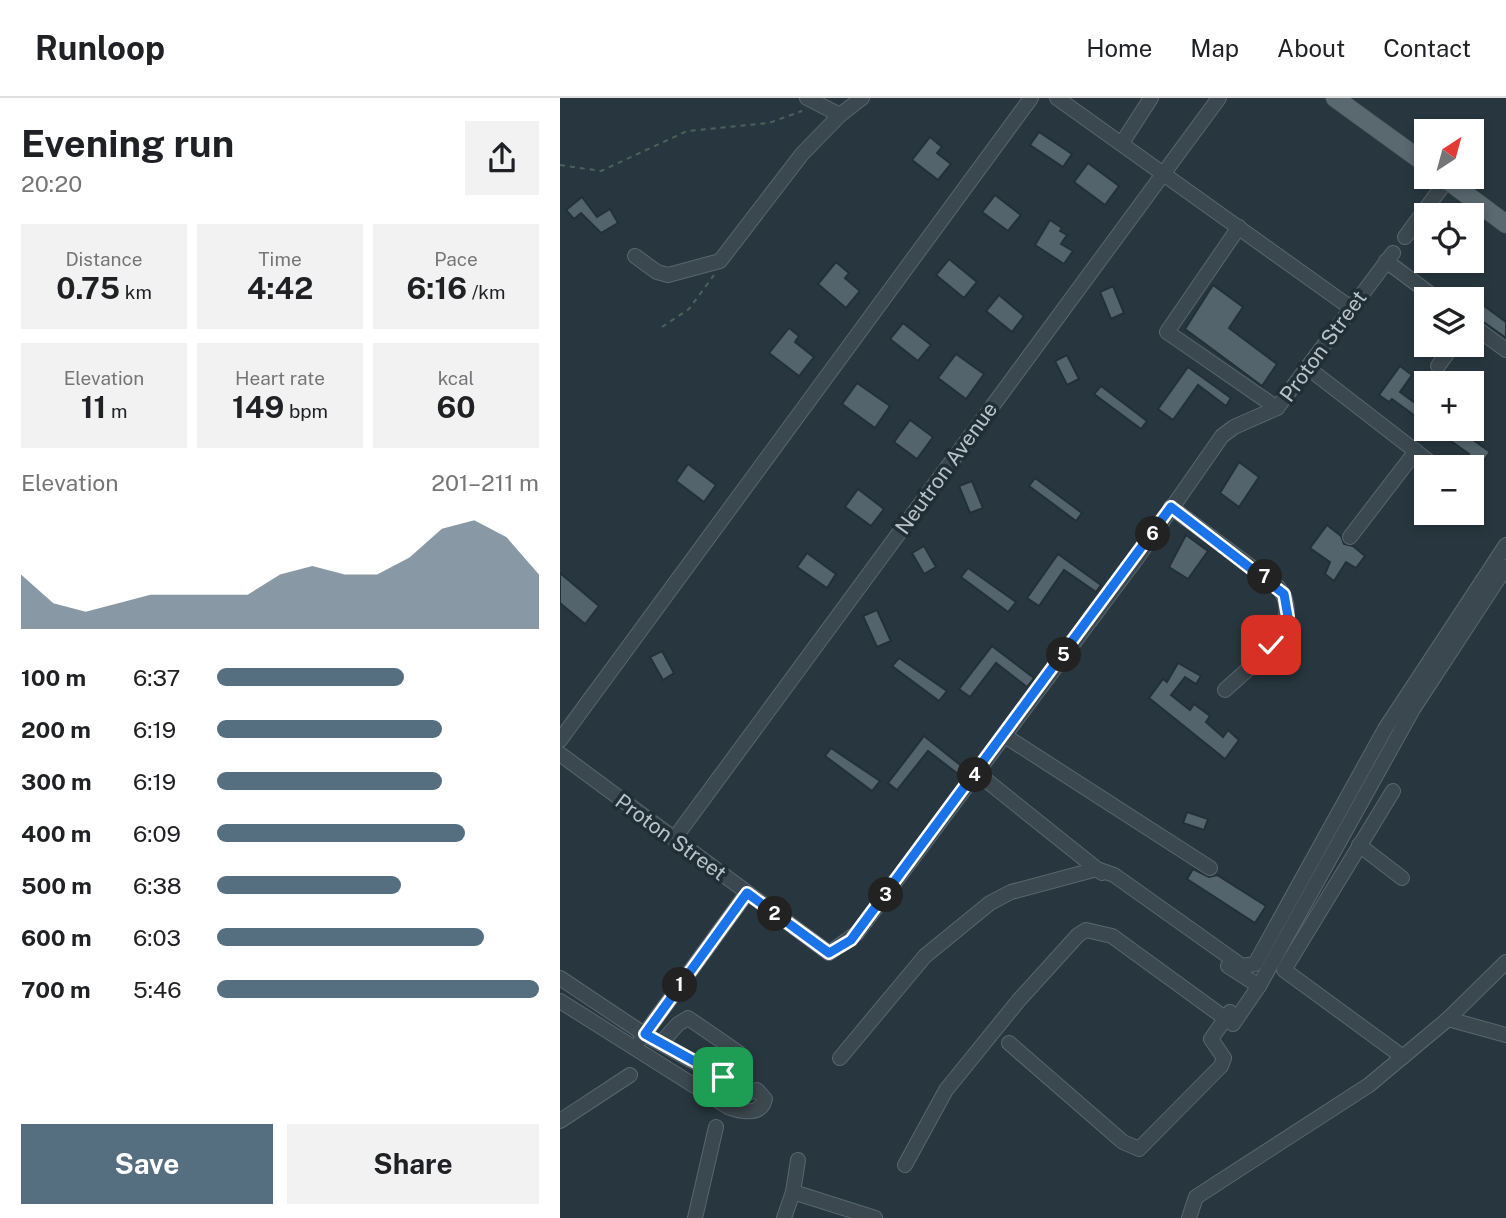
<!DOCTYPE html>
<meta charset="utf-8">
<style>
body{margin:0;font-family:"Public Sans",sans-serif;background:#f2f2f2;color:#202124;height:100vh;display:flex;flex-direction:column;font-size:26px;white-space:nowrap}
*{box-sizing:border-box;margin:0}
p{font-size:23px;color:#757577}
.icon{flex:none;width:38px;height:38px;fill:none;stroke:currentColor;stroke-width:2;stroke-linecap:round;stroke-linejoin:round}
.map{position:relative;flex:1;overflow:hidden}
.panel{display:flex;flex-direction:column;background:#fff;width:560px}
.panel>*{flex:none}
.needle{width:46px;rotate:36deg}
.tools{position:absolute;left:854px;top:21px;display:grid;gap:14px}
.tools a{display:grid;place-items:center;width:70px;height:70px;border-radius:0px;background:#fff;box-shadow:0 4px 10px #0003;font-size:35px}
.pin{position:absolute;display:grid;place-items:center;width:60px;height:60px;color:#fff;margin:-30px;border-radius:14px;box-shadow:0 4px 10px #0006}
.km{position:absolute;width:35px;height:35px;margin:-18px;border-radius:50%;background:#222;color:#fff;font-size:19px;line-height:35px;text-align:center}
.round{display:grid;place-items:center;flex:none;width:74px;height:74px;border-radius:0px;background:#f2f2f2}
.overview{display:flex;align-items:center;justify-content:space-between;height:119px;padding:0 21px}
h1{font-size:38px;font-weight:700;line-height:52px}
.stats{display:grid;grid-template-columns:repeat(3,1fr);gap:10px;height:119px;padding:7px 21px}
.stats div{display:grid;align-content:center;border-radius:0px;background:#f2f2f2;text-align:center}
.stats b{font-size:30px;font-weight:700}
.stats small{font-size:19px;font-weight:400}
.stats p{font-size:19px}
.chart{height:196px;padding:14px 21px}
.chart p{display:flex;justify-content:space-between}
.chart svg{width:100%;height:126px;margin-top:7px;fill:#566f80;opacity:.7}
.button{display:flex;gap:14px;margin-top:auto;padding:14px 21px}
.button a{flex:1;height:80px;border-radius:0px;background:#566f80;color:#fff;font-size:28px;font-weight:700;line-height:80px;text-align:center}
.button a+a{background:#f2f2f2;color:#202124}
ul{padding:0 21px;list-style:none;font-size:23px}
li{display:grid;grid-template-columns:112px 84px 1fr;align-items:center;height:52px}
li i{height:18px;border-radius:9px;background:#566f80}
header{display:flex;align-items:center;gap:42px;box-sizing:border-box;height:98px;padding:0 35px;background:#fff;border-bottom:2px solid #e0e0e0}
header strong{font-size:33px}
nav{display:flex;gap:38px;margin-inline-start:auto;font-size:24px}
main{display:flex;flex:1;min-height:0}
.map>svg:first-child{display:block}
.building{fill:#54646c;stroke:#233037;stroke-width:2}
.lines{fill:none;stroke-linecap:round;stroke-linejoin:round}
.minor-casing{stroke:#5a666d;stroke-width:16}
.major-casing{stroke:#49545c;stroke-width:19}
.path{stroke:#4c615e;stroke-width:2;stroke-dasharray:5 5;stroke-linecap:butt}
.minor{stroke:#3c484f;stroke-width:14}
.major{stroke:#5a686f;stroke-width:18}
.route-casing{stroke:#fff;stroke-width:14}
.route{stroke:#1a73e8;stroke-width:9}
.labels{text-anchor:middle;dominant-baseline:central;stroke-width:7;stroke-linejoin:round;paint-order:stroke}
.street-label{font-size:21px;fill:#b9c3ca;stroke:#212e35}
</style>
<header>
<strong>Runloop</strong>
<nav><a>Home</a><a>Map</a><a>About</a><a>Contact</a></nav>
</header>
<main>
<section class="panel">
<div class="overview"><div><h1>Evening run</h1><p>20:20</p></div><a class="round"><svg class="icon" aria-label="share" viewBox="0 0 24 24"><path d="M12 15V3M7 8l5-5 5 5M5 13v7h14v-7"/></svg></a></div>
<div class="stats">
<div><p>Distance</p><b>0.75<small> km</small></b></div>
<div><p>Time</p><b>4:42</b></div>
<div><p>Pace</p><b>6:16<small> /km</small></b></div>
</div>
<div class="stats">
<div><p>Elevation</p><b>11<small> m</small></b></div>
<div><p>Heart rate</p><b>149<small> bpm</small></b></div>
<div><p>kcal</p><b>60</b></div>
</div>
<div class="chart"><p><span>Elevation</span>201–211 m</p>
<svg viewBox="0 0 160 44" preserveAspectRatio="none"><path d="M0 44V25L10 35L20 38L30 35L40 32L50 32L60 32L70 32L80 25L90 22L100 25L110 25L120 19L130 9L140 6L150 12L160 25V44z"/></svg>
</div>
<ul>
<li><b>100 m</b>6:37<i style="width:58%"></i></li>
<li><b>200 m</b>6:19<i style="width:70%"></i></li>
<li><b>300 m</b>6:19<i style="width:70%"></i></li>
<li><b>400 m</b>6:09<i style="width:77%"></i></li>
<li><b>500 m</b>6:38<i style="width:57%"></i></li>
<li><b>600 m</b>6:03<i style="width:83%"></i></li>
<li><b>700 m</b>5:46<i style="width:100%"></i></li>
</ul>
<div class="button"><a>Save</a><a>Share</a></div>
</section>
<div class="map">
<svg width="946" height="1120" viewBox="0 0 946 1120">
<rect width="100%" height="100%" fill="#28373f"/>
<g class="building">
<polygon points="479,34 512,56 503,69 470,47"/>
<polygon points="370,39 382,49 377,55 391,66 378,82 352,62"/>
<polygon points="528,65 559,88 545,107 514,84"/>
<polygon points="435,97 461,117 448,133 422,114"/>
<polygon points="22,99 37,119 50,111 58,125 41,135 21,115 14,121 6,112"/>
<polygon points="490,122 502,130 500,133 507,137 501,146 513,153 504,166 475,147"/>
<polygon points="389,161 417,184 404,200 376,177"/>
<polygon points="276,164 289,175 285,180 300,193 286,210 258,186"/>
<polygon points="653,187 683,209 669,230 717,266 702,288 625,231"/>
<polygon points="553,188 564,215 551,221 540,194"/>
<polygon points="901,191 946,224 946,240 912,216 912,201 893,201"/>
<polygon points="439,197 464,218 452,234 426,213"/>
<polygon points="343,225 371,247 358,263 330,241"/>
<polygon points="229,230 239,238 235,244 254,259 239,278 209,255"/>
<polygon points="396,256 424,276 406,301 378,280"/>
<polygon points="507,257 519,281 507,287 495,263"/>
<polygon points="840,268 852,277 840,294 866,313 866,326 832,301 829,304 819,297"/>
<polygon points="628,269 671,300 666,308 638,287 613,322 598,311"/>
<polygon points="297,285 330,308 315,330 282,306"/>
<polygon points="541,288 587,323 581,331 534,296"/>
<polygon points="350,322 373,339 357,361 334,344"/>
<polygon points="874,331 898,331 930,354 912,379 912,369 900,369 909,356"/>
<polygon points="679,364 699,379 679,409 660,395"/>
<polygon points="128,366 156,387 144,404 116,383"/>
<polygon points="475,380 522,415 516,423 469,388"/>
<polygon points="412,383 423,410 410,415 399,388"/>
<polygon points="298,391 324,411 311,428 285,409"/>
<polygon points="767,427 781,438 784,446 793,448 805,458 796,470 786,464 774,483 765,476 770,464 750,450"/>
<polygon points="626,437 648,453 628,481 609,469"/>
<polygon points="364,448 376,469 364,476 352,455"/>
<polygon points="247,455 276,476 267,490 237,469"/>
<polygon points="498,456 541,487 536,494 504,472 479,508 467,500"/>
<polygon points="408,470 456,504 448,514 401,479"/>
<polygon points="0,475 39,508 25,526 0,505"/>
<polygon points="317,512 331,543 317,549 303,518"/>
<polygon points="432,548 474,580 467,589 436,565 410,599 399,591"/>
<polygon points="102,553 114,575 103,582 90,559"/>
<polygon points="339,560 387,593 379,603 332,568"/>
<polygon points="618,565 641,578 636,586 625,579 611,597 630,612 634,606 650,618 646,624 663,639 668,632 679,642 665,661 589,600 603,581 607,584"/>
<polygon points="364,638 404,670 398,676 368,653 337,692 328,685"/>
<polygon points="271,650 320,683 312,693 265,658"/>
<polygon points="627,714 648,721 644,732 623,725"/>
<polygon points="633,771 649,779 657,777 706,808 695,825 627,781"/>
</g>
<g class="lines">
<defs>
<g id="minor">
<polyline points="247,0 280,17"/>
<polyline points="497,0 791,210"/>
<polyline points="562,45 591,0"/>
<polyline points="679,129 607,234 717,310"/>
<polyline points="845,139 887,82"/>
<polyline points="75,158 97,174 108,177 160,163 242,56 280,17 302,0"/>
<polyline points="826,163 877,201"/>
<polyline points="912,227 946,252"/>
<polyline points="878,268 893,247"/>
<polyline points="748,270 876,369"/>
<path d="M611,409L718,489C749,527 690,568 665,592"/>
<polyline points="790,439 856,353"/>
<polyline points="445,638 650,770"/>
<polyline points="0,642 471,0"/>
<polyline points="0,656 269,855 297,835 577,460 662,338 674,329 717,310 833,155"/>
<polyline points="417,675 542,775"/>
<polyline points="833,693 724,872 843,959"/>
<polyline points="114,741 659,0"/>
<polyline points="799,747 842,780"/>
<polyline points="668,868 699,888 853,611 946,469"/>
<polyline points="0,880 84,936 163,980 171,979 181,965 179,955 128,920 118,926 101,945"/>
<path d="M0,903L168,1009C181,1014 201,1018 205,1001L197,992L160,1004"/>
<polyline points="888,921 946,937"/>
<polyline points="81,941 187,795"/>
<polyline points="449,945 563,1044 579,1051 661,968 664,960 651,941 670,914"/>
<polyline points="280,960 365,858 430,805 451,794 537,771 554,777 682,868 695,866 825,631 946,447"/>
<polyline points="0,1023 70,977"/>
<polyline points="345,1067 386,992 459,902 518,837 526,832 552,838 673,926 699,888"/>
<polyline points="233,1094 238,1062"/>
<polyline points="135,1120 156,1029"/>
<polyline points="224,1120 233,1094 315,1120"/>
<polyline points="629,1120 636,1099 809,987 888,921 946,864"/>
</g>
<g id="major">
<polyline points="775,0 866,66"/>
<polyline points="883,79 946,126"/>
</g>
</defs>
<use href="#minor" class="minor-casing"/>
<use href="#major" class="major-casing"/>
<g class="path">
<polyline points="0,67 41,73 127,33 209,25 242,13"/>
<polyline points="102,229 129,211 154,177"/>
</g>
<use href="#minor" class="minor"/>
<use href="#major" class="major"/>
</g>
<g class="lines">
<defs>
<polyline id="route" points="163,979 85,936 187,795 269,855 291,842 611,409 724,496 728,519 711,547"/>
</defs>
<use href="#route" class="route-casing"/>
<use href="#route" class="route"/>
</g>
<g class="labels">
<g class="street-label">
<text transform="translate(763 248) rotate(-54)">Proton Street</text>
<text transform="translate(386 370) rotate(-54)">Neutron Avenue</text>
<text transform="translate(111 739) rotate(36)">Proton Street</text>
</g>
</g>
</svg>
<div class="tools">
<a><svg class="needle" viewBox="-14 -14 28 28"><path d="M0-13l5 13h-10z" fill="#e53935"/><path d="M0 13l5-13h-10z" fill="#757577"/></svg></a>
<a><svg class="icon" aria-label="locate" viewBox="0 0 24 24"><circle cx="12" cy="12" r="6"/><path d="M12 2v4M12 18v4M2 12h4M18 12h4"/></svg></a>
<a><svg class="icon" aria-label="layers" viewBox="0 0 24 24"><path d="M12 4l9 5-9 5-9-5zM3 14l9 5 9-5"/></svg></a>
<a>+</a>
<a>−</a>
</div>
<div class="pin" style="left:163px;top:979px;background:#1e9e55"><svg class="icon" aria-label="arrive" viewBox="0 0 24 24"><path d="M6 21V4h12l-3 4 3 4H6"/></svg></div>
<div class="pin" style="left:711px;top:547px;background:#d93025"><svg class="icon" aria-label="check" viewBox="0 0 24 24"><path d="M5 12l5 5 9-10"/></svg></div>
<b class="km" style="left:120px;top:887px">1</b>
<b class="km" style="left:215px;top:816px">2</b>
<b class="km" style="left:326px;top:797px">3</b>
<b class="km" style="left:415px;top:677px">4</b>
<b class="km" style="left:504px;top:557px">5</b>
<b class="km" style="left:593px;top:436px">6</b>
<b class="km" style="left:705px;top:479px">7</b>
</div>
</main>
